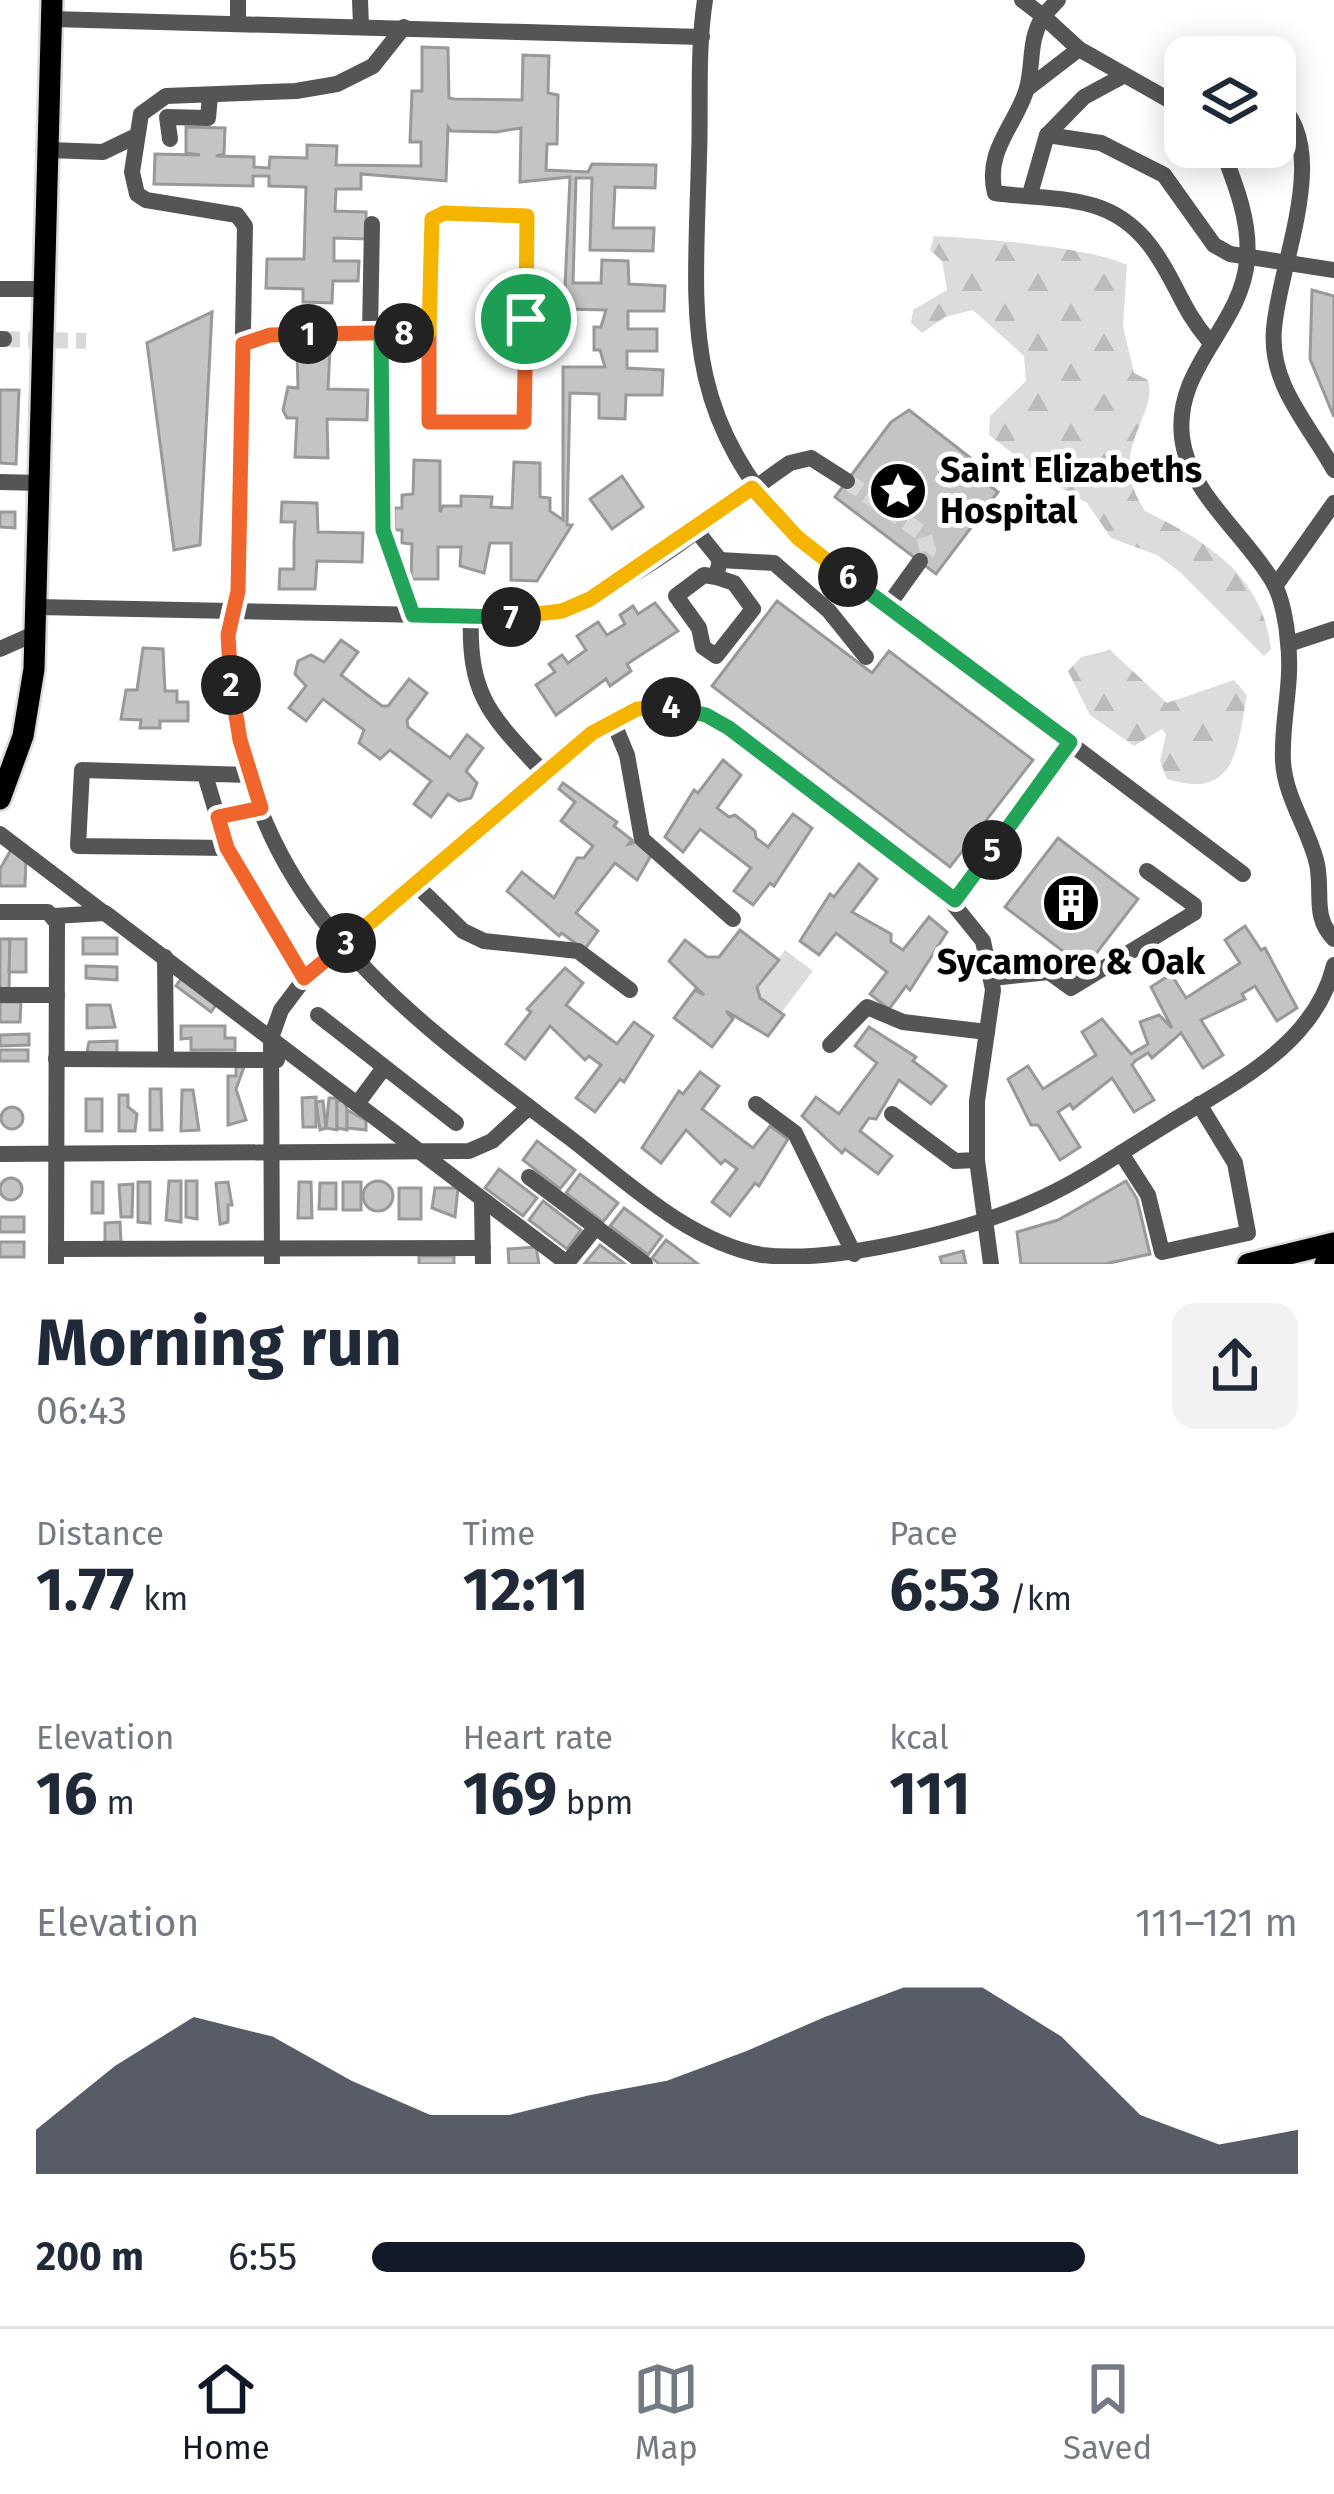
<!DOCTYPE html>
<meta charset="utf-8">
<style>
body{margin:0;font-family:"Fira Sans",sans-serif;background:#f2f2f3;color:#1f2937;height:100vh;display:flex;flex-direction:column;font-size:45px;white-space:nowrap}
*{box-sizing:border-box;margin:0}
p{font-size:39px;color:#747a83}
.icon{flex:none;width:66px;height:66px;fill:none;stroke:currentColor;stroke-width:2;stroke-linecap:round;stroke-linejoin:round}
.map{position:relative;height:1264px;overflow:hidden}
.details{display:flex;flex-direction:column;background:#fff;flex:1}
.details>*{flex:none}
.tools{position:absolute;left:1164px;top:36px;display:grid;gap:24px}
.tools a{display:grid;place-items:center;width:132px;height:132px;border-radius:24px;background:#fff;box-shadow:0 6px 30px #0003;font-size:60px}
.pin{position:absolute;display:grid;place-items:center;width:102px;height:102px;color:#fff;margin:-51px;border:6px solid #fff;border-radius:50%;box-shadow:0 3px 12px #0007}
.km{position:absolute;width:60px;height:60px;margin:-30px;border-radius:50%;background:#222;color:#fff;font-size:33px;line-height:60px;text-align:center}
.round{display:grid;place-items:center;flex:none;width:126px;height:126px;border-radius:24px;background:#f2f2f3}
.summary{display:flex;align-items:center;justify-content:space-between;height:204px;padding:0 36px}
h1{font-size:66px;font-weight:700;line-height:90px}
.figures{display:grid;grid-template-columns:repeat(3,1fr);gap:18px;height:204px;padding:12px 36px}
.figures div{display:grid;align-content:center}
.figures b{font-size:60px;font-weight:700}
.figures small{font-size:33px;font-weight:400}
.figures p{font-size:33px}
.chart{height:336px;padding:24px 36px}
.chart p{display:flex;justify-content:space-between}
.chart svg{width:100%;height:216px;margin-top:12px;fill:#111827;opacity:.7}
ul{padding:0 36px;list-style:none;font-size:39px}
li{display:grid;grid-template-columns:192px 144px 1fr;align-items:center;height:90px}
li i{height:30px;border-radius:15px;background:#111827}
.dock{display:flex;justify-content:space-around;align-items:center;height:168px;border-top:3px solid #e0e1e3;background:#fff;font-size:33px;color:#747a83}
.dock a{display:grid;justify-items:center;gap:6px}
.dock .selected{color:#111827}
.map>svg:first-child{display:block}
.green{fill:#dcdcdc}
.forest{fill:url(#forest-firs)}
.building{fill:#c4c4c4;stroke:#999;stroke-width:3}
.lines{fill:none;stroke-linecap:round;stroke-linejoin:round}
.minor-tunnel{stroke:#d9d9d9;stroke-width:16;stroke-dasharray:16 8;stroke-linecap:butt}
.major-casing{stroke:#dbdbdb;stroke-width:26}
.minor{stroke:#555;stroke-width:16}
.major{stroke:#000;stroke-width:21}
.split-1-casing{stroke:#fff;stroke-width:24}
.split-2-casing{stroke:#fff;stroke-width:24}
.split-3-casing{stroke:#fff;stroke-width:24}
.split-4-casing{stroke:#fff;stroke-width:24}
.split-5-casing{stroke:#fff;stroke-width:24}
.split-6-casing{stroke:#fff;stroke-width:24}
.split-7-casing{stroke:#fff;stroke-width:24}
.split-8-casing{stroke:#fff;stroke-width:24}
.split-9-casing{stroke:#fff;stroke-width:24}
.split-1{stroke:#f0652b;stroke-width:15}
.split-2{stroke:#f0652b;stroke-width:15}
.split-3{stroke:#f0652b;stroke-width:15}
.split-4{stroke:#f5b400;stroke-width:15}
.split-5{stroke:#22a559;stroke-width:15}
.split-6{stroke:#22a559;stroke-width:15}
.split-7{stroke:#f5b400;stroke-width:15}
.split-8{stroke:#22a559;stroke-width:15}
.split-9{stroke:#f5b400;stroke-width:15}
.labels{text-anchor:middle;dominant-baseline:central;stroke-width:10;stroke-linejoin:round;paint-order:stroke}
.poi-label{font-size:36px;font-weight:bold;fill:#000;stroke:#fff;text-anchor:start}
</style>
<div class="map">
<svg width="1334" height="1264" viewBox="0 0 1334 1264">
<defs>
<pattern id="forest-firs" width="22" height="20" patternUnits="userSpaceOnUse" patternTransform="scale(3)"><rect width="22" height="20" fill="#dcdcdc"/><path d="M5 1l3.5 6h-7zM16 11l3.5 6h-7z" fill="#bbb"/></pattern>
</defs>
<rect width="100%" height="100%" fill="#fff"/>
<polygon class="green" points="785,950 813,971 781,1013 760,998 757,987"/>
<g class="forest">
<path d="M934,236C978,238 1090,247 1127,265L1123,326L1134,373L1148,380C1159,418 1104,449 1145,511C1206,541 1263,575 1271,649L1264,656L1180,572L1157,555L1111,538L1087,503L1043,477L989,435L990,416L1026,381L1024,356L973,310L945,317L922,333L911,323L913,310L947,290L942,261L930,250Z"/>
<path d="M1110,650L1167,703L1234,680L1247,695C1237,747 1237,801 1167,779L1160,761L1166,735L1162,729L1134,746L1090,715L1068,671L1081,657Z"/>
</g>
<g class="building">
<polygon points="422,47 448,48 449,98 454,99 522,100 523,55 549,56 548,93 558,95 557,144 547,144 546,170 588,172 592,164 656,165 655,188 615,187 613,228 654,228 653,251 590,250 592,178 576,178 573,283 601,283 602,260 628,261 629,284 665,286 664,311 628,311 628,329 657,329 657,351 627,351 627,368 663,370 662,395 626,395 625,419 599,418 599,394 570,393 567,525 572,525 537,581 511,580 511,543 490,543 484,573 460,566 461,547 438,547 438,579 411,579 412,544 402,543 402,530 394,530 394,508 402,508 402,495 413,494 414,460 440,461 440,512 443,506 461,506 461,496 492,497 491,507 512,508 514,462 540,463 540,497 550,498 550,511 563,520 563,367 605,367 600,350 594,350 594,327 601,327 606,310 564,309 570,177 520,182 521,128 496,132 451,131 448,127 446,181 361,174 361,189 336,189 335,211 366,212 366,239 334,238 334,261 359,261 358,281 333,281 332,303 303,302 303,289 266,288 267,259 304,259 306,187 269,186 269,176 253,176 253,186 154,184 155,154 200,155 186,153 186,127 225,128 224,154 216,156 254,157 254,167 269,168 270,157 307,158 307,145 337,146 336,165 421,166 421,142 410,142 412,91 422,91"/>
<polygon points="1312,290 1334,296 1334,417 1310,359"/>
<polygon points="212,312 200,545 174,550 147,343"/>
<polygon points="297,349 330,350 328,389 368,390 367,420 327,419 328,458 295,457 297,418 287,418 283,410 288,387 298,388"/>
<polygon points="0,390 19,390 16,464 0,463"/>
<polygon points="909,410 977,463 979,477 998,492 936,574 835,497 891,422"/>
<polygon points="622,476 643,507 612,529 590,499"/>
<polygon points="282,502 317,503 318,532 363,533 362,562 317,561 315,589 279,589 280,569 294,569 294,542 295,522 281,522"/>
<polygon points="0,512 15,512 15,528 0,527"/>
<polygon points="777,601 872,673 889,651 1033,760 950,867 712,686"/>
<polygon points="655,603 678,631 627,664 631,671 610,686 606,679 556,715 536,685 555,672 549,664 562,655 568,663 586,650 577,636 598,622 607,635 625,624 620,615 633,606 638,614"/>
<polygon points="341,640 358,652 341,675 382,706 388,706 409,679 427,693 407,720 408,727 450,758 467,735 483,748 466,771 477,783 471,798 459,801 448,794 431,817 414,804 431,781 390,750 380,759 359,743 364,730 323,699 306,721 289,708 306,686 295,674 298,661 311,655 324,662"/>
<polygon points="143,648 163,649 165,691 177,691 177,702 188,702 188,721 160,721 160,728 140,728 141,720 121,719 126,690 137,690"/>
<polygon points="723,760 741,775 717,808 729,817 735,815 755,831 756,838 768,847 793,814 812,828 774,886 770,883 753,905 734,891 751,868 700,829 683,852 665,837 694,790 698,793"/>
<polygon points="563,783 617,822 614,826 632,840 629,844 638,841 653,852 637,880 615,863 576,913 598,931 584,950 562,933 559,936 507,891 522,872 554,898 577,858 584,858 593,846 561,821 575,802 559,789"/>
<polygon points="1058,838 1138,899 1085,968 1005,907"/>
<polygon points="12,848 26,858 25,886 0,886 0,869"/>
<polygon points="859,864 877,879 852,912 891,934 891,942 903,950 929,917 947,932 910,990 906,986 889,1009 870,994 887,972 836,933 819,955 800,941 830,894 834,897"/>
<polygon points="1245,926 1261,950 1265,948 1297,1008 1277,1021 1255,986 1242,994 1245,999 1201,1020 1223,1055 1203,1068 1181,1033 1152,1058 1148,1053 1135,1061 1132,1065 1154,1100 1134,1112 1112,1078 1073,1109 1070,1104 1058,1112 1080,1147 1060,1160 1038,1125 1031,1125 1008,1079 1028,1066 1043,1089 1096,1055 1082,1032 1102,1019 1131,1054 1148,1044 1140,1022 1159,1015 1172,1028 1151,987 1171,974 1186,998 1240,963 1225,940"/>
<polygon points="740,930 779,960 757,987 760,998 784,1015 768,1036 726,1011 733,1019 712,1047 674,1018 695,990 704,995 669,961 685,940 707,957 719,957"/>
<rect x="83" y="938" width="34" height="16"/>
<polygon points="0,939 10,939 9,991 0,992"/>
<polygon points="10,939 26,939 26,972 9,972"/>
<polygon points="86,966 117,967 117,980 86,978"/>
<polygon points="565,968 583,983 566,1005 605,1035 617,1044 634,1022 653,1036 624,1082 620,1079 595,1112 576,1098 601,1065 589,1056 585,1060 550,1026 525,1059 506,1044 531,1012 527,1009"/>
<polygon points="183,976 218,1002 211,1012 176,986"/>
<polygon points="0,1002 21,1002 20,1022 0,1022"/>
<polygon points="87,1005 110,1005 115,1027 87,1028"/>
<polygon points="181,1026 225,1026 225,1038 235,1038 235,1050 191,1050 191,1038 181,1039"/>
<polygon points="869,1027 916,1057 913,1061 946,1086 931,1104 899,1080 876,1119 869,1118 860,1131 892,1156 878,1174 845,1149 842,1153 802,1116 816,1097 839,1114 877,1063 855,1046"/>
<polygon points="29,1034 29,1045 0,1046 0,1035"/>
<polygon points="117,1041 117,1054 87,1052 89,1042"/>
<rect x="0" y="1050" width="28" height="11"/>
<polygon points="236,1067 244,1067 236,1089 246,1120 228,1125 228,1076 236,1076"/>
<polygon points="700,1072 719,1086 702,1109 741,1139 753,1148 770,1126 788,1139 759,1186 755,1183 730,1216 712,1202 737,1169 725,1160 721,1164 686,1130 661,1163 642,1148 679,1091 683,1094"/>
<polygon points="150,1089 161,1089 162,1130 150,1130"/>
<polygon points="182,1090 193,1090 199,1130 181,1131"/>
<polygon points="119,1095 128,1095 128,1107 137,1114 135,1131 119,1131"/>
<polygon points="316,1097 316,1127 303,1127 302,1098"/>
<polygon points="329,1098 337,1098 337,1130 326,1128"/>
<rect x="86" y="1099" width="16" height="32"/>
<polygon points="323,1101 326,1128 320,1130 316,1102"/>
<polygon points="337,1101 344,1101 347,1109 347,1130 337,1128"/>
<circle cx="12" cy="1118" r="11"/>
<polygon points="347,1110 366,1120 366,1130 347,1128"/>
<polygon points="537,1141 575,1170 560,1189 523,1160"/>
<polygon points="499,1169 537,1198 523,1216 485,1188"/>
<polygon points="580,1174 618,1203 603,1222 566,1193"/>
<circle cx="11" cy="1189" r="11"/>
<polygon points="169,1181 181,1181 181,1222 166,1220"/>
<polygon points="186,1181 197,1181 197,1219 186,1217"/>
<polygon points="1126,1181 1137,1199 1150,1254 1105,1264 1021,1264 1017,1232 1058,1220"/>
<circle cx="378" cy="1196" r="15"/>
<rect x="92" y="1182" width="11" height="31"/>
<polygon points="138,1182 150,1182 150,1223 138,1222"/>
<polygon points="228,1182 232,1205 228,1205 228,1222 220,1224 216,1183"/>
<polygon points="299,1182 311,1182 312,1218 298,1218"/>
<rect x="343" y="1182" width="18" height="28"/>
<polygon points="320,1183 336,1183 336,1209 319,1209"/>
<polygon points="133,1184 132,1217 121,1217 119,1185"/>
<rect x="399" y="1188" width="22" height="31"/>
<polygon points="435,1188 458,1188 455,1217 432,1208"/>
<polygon points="543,1201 581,1230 567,1249 529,1220"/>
<polygon points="624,1208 662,1236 648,1255 610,1226"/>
<rect x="0" y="1217" width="24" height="15"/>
<polygon points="120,1222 121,1242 105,1242 105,1223"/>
<polygon points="666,1240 698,1264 659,1264 652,1258"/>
<rect x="0" y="1242" width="24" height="15"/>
<polygon points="600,1245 625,1264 585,1263"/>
<polygon points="536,1247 539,1264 509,1264 508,1249"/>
<polygon points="963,1251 966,1264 942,1264 940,1257"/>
<rect x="419" y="1256" width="35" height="8"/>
</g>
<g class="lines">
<g class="minor-tunnel">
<polyline points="4,339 86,341"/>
<polyline points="847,481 923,534 928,550 920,561"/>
</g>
<defs>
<g id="major">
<polyline points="0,799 23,736 34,669 52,0"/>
<polyline points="1248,1264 1334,1243"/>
<polyline points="1325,1264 1334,1262"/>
</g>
</defs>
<use href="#major" class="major-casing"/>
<g class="minor">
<polyline points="360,0 361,26"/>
<path d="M705,0C697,51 701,106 699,158C695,320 679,410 798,538L1243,874"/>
<path d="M1022,0L1043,16C1028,42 1034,61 1027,88C1017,124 984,150 995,193C1058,202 1114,190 1156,254C1178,286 1181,308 1210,342"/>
<polyline points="1058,0 1043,16 1079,49"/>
<polyline points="52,19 702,37"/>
<polyline points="238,23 238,0"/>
<path d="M404,27L373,66L337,84L296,91L166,96L141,114L132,172L137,194L146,200L237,215L245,226L238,591C223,627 229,670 234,708C263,918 415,1020 570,1138C627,1182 689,1242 762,1255C838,1264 974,1230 1044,1197C1085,1178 1123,1151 1161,1128C1229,1085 1314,1048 1334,965"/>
<polyline points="1121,77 1084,97 1047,135 1101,143 1164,175 1214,245 1230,254 1334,270"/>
<polyline points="1027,89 1079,49 1185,109"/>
<path d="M1275,100C1334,147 1279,262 1274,329C1269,385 1309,424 1334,470"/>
<polyline points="170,139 167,117 208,118 210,96"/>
<path d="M1221,147C1235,183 1251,222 1247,261C1241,327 1174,367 1182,437C1188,493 1246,535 1273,582C1282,597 1287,625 1288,643C1293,682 1281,722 1283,761C1285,798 1309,829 1317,864C1323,893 1312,917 1334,939"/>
<polyline points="49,150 103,152 134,137"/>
<polyline points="1030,194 1047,135"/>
<polyline points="0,289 45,289"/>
<polyline points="370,333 372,224"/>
<polyline points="381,333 383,530 413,615"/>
<polyline points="0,339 4,339"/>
<polyline points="243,344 270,335 429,332 432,219 444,213 527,216 524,422 429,422 429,332"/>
<polyline points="0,482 40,483"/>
<polyline points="695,529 720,560 774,563 829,611 866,657"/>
<polyline points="716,577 734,583 753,609 716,656 703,647 699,628 676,596 704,575 716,577 720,560"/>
<polyline points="1276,585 1334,503"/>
<path d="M37,607L522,617C623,602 707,519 790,463L811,458L847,481"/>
<polyline points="887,607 920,561"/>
<path d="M471,616C468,698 492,717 545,774"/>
<polyline points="1289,644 1334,629"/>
<polyline points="0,649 36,633"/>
<polyline points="612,719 627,755 642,839 733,919"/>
<polyline points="205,775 227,848 78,846 82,770 249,775"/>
<polyline points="219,817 261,808"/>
<polyline points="0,834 104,913"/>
<polyline points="227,848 304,978"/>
<polyline points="417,886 463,931 484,941 578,951 630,990"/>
<polyline points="955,900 1070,743"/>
<polyline points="0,912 48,912 57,923 56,1264"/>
<polyline points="54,916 105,913 568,1264"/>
<polyline points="165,957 166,1059"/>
<polyline points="993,978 1049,972 1071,988 1194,913 1194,905 1147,871"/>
<polyline points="0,995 57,995"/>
<polyline points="318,1015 456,1123"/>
<polyline points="830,1045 867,1007 903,1022 987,1032"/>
<polyline points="56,1059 277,1060"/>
<polyline points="357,1104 383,1069"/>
<polyline points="756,1104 795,1133 854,1254"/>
<polyline points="892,1114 955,1161 977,1160"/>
<polyline points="1121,1153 1148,1195 1162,1252 1248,1233 1235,1163 1199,1104"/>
<polyline points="0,1154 469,1151 492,1141 529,1107"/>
<polyline points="529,1177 645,1264"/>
<polyline points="482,1200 483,1264"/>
<polyline points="56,1249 483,1248"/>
<polyline points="567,1263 596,1227"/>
<polyline points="272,1264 271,1038 281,1010 311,970 612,719 664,706 707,715 937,884 983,941 993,990 977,1101 977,1160 991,1264"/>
</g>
<use href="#major" class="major"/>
</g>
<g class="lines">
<defs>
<polyline id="split-1" points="308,334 429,332 429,422 524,422 526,319"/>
<polyline id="split-2" points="231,685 228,635 238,591 243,344 270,335 308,334"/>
<polyline id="split-3" points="231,685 240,740 261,808 218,817 227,848 304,978 346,943"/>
<polyline id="split-4" points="346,943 592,733 637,709 671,707"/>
<polyline id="split-5" points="671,707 706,715 729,728 955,900 992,850"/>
<polyline id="split-6" points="848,577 1070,742 992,850"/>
<polyline id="split-7" points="511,617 562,611 590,599 752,488 798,538 848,577"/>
<polyline id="split-8" points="404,333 381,333 383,530 413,615 511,617"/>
<polyline id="split-9" points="404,333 429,332 432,219 444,213 527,216 526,319"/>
</defs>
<use href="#split-1" class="split-1-casing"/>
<use href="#split-2" class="split-2-casing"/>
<use href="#split-3" class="split-3-casing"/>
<use href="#split-4" class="split-4-casing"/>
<use href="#split-5" class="split-5-casing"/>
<use href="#split-6" class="split-6-casing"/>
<use href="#split-7" class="split-7-casing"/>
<use href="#split-8" class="split-8-casing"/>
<use href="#split-9" class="split-9-casing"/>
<use href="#split-1" class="split-1"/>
<use href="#split-2" class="split-2"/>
<use href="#split-3" class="split-3"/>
<use href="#split-4" class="split-4"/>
<use href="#split-5" class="split-5"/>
<use href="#split-6" class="split-6"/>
<use href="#split-7" class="split-7"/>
<use href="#split-8" class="split-8"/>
<use href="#split-9" class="split-9"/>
</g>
<defs>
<symbol id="sight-disc" viewBox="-11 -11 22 22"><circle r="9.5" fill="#000" stroke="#fff"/><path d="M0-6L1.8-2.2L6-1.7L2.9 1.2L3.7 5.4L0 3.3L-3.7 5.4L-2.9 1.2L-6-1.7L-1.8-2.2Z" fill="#fff"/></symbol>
<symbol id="building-disc" viewBox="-11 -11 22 22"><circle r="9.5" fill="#000" stroke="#fff"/><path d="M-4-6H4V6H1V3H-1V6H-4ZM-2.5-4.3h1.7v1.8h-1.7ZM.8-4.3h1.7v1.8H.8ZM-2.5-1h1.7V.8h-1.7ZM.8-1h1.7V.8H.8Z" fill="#fff"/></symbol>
</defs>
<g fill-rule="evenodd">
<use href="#sight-disc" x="865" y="458" width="66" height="66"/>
<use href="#building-disc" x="1038" y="870" width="66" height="66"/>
</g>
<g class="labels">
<g class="poi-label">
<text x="940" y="470">Saint Elizabeths<tspan x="940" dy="41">Hospital</tspan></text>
<text x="1071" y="962" text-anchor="middle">Sycamore &amp; Oak</text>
</g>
</g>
</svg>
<div class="tools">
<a><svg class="icon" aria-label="layers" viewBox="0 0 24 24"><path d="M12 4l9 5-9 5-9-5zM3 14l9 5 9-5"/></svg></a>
</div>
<div class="pin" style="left:526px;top:319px;background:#1e9e55"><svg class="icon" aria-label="arrive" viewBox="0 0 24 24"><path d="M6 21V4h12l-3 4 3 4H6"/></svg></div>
<b class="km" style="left:308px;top:334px">1</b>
<b class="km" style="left:231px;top:685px">2</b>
<b class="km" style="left:346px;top:943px">3</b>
<b class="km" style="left:671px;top:707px">4</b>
<b class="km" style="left:992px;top:850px">5</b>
<b class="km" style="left:848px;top:577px">6</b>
<b class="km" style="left:511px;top:617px">7</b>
<b class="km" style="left:404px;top:333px">8</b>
</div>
<section class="details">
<div class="summary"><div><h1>Morning run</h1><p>06:43</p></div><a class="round"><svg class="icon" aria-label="share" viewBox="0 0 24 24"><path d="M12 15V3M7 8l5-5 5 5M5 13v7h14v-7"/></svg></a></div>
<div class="figures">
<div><p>Distance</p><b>1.77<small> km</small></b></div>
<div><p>Time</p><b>12:11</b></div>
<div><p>Pace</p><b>6:53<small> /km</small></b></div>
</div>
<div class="figures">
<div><p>Elevation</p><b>16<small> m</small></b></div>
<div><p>Heart rate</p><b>169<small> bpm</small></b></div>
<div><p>kcal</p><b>111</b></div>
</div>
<div class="chart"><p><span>Elevation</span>111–121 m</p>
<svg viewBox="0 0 160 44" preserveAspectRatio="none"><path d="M0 44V35L10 22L20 12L30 16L40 25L50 32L60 32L70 28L80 25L90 19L100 12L110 6L120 6L130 16L140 32L150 38L160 35V44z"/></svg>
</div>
<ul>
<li><b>200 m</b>6:55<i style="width:77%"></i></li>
</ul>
</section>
<nav class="dock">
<a class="selected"><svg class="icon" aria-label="home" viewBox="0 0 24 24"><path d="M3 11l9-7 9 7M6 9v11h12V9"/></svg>Home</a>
<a><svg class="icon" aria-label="map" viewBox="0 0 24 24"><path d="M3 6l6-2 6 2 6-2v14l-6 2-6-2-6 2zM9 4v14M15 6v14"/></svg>Map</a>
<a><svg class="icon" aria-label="saved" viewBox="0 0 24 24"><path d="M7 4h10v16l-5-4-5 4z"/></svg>Saved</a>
</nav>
